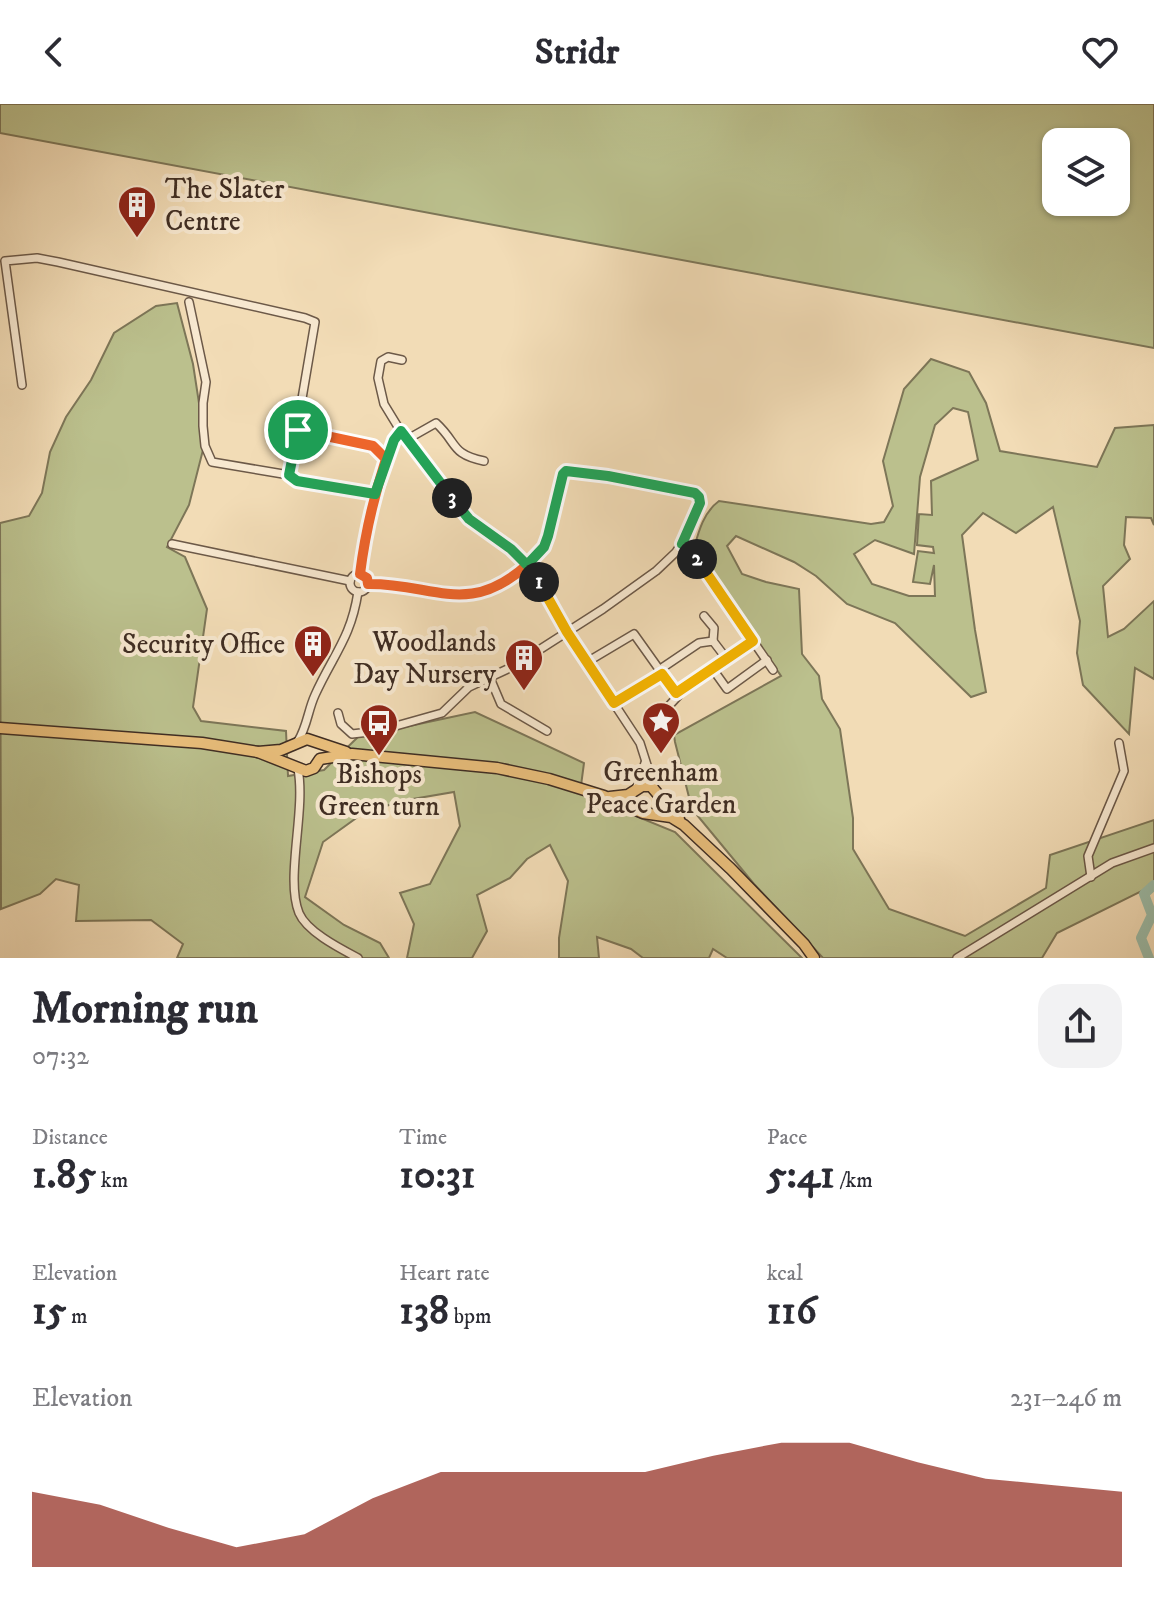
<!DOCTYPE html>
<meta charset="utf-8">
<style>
body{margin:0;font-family:"IM FELL DW Pica",serif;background:#f2f2f3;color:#2b2b33;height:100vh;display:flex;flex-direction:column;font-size:30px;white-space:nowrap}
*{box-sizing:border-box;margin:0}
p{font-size:26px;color:#7c7c81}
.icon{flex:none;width:44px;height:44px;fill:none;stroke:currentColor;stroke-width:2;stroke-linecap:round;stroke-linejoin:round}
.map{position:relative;height:854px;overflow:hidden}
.details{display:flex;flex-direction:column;background:#fff;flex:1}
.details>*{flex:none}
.controls{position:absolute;left:1042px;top:24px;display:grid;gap:16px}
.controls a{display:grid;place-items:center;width:88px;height:88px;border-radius:16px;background:#fff;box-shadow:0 2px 6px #0004;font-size:40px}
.pin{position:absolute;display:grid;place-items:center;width:68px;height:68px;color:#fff;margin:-34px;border:4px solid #fff;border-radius:50%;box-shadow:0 2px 8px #0007}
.km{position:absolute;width:40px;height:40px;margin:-20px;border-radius:50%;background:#222;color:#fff;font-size:22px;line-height:40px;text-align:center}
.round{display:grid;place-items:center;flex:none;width:84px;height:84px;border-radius:24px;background:#f2f2f3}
.head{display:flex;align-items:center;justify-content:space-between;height:136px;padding:0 32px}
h1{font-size:44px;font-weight:800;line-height:60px}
.metrics{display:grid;grid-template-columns:repeat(3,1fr);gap:12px;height:136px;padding:8px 32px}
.metrics div{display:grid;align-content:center}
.metrics b{font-size:40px;font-weight:800}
.metrics small{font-size:22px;font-weight:400}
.metrics p{font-size:22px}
.chart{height:224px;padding:16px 32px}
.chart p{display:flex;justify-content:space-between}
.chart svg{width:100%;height:144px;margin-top:8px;fill:#8f2418;opacity:.7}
header{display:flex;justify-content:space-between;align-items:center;height:104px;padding:0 32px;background:#fff;font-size:36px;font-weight:800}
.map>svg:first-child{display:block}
.green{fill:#bbc08d;stroke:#7d7658;stroke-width:2;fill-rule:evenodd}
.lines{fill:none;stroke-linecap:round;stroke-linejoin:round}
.river{stroke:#9cbca8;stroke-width:10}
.minor-casing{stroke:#6c5948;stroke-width:10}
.highway-casing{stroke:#3f2d23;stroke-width:13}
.minor{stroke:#f7e8d0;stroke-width:7}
.highway{stroke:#e9be7b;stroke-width:10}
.split-1-casing{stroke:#fff;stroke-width:16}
.split-2-casing{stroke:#fff;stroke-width:16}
.split-3-casing{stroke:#fff;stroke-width:16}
.split-4-casing{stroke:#fff;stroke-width:16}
.split-1{stroke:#f0652b;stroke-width:10}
.split-2{stroke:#f5b400;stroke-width:10}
.split-3{stroke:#22a559;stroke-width:10}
.split-4{stroke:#22a559;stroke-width:10}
.labels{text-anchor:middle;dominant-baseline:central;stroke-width:8;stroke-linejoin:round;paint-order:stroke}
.poi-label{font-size:28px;fill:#3f2d23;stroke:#f7e8d0;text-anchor:end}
</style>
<header><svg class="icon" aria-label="back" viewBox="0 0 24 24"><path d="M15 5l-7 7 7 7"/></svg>Stridr<svg class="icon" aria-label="heart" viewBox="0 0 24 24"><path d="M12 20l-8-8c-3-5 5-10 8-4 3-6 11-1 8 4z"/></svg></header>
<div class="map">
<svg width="1154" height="854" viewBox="0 0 1154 854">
<rect width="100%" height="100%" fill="#f2dcb6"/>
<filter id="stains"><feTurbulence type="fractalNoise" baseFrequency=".0025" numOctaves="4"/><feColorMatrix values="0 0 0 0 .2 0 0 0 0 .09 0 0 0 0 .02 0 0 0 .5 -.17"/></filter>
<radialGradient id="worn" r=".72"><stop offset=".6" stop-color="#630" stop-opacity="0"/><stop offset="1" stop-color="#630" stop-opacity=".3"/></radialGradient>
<g class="green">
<path d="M0,0H1154V244L0,29ZM1056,38H1116V98H1056Z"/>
<polygon points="177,199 193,260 205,338 189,401 167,443 185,453 207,505 193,603 201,617 286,627 288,672 324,666 358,633 475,608 584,659 580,689 675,728 802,854 727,854 713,845 709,854 643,854 631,845 597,833 599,854 559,854 559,834 568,777 550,741 527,755 510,774 477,791 487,827 472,854 407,854 414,820 400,789 430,780 460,722 454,688 401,697 362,710 323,738 305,793 344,821 380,839 389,854 177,854 183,840 151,816 76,817 79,781 56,775 40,790 1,805 0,419 29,412 42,389 50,348 66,313 91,276 114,229 156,202"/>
<path d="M931,255L969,268L986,299L1000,347L1097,363L1115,324L1154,321V421L1151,414L1126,413L1124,441L1130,455L1103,482L1108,533L1124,525L1154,497V575L1135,564L1129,630L1083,581L1077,549L1080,517L1053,403L1016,429L983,409L962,431L975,526L986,588L971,593L895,519L847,500L816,472L794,458L736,432L727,442L742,470L766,478L799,485L802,550L819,572L822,595L840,625L853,714V745L889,805L965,832L1046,784L1050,751L1154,716V781L1057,829L1042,854H823L754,780L692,705L675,638L674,631L781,572L694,444C699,426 704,408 719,397L871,420L884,418L893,402L883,357L904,285ZM953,304L968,308L978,356L931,377L932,411L919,410L917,441L933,443L934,449L918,447L913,478L930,480L934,461L935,492H909L872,480L854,450L875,436L914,450L920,373L935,321Z"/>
</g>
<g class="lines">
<polyline class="river" points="1149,854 1141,834 1152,811 1144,790 1154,781"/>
<defs>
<g id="minor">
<polyline points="189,198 206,278 203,299 203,322 205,342 212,358 289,371 297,377 375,390"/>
<polyline points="402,256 388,253 381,257 378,274 384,300 406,336 469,415 511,445 531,466 567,528 640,639 654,683"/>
<polyline points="22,281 5,157 37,154 58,158 305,214 315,218 289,371"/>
<polyline points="298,326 373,342 386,355"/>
<path d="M406,336L436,319C458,339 450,350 484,357"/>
<polyline points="172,440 350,477"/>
<polyline points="682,440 689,444 773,566"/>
<circle cx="359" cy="479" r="9"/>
<path d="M360,470C364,435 377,352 401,327"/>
<polyline points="704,512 714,524 713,537"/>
<polyline points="587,558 634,530 676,589 753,537"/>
<polyline points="712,564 727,585 767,556"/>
<polyline points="659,566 699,539 713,537 726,554"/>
<polyline points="490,574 501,600 547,627"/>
<polyline points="614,599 662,570"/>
<path d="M338,609L341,620L352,630L378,627L442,609L469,583L514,562L603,505L656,467L676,448L684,436L700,399L699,393L695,389L571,366L563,370C558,392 556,423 544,442C523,473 485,493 448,491C421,490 395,479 368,480"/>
<polyline points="647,614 666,605 678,592 676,589"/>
<path d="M298,637C307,623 308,606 315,591C333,551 351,534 358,488"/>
<path d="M298,665C306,707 285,774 299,809C307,828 341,845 358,854"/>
<polyline points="636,685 645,659"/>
<polyline points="1091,773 1088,752 1124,667 1119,639"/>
<polyline points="957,854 1112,759 1154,744"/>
</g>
<g id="highway">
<polyline points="0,624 202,639 258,648 281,646 307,635 346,648"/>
<polyline points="258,648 306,667 314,664 320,655 352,650 497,664 549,675 604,692 643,709 671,713 684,721 731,765 804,840 814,854"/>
<polyline points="610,693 628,691 642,682 651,682 679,715"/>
</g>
</defs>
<use href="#minor" class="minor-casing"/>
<use href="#highway" class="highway-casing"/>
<use href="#minor" class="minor"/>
<use href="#highway" class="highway"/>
</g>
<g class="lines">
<defs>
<path id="split-1" d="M298,326L373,342L386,355C374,392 365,430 360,470L367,474L368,480C433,479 468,514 527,461L539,478"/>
<polyline id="split-2" points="539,478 567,528 614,599 662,570 676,589 753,537 697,455"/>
<polyline id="split-3" points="452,394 469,415 511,445 527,461 544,443 548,432 563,370 566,367 608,372 695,389 699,393 700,399 682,440 689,444 697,455"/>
<polyline id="split-4" points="298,326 289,371 297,377 375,390 394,336 401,327 452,394"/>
</defs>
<use href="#split-1" class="split-1-casing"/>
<use href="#split-2" class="split-2-casing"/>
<use href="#split-3" class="split-3-casing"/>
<use href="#split-4" class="split-4-casing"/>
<use href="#split-1" class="split-1"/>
<use href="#split-2" class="split-2"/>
<use href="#split-3" class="split-3"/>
<use href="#split-4" class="split-4"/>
</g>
<defs>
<symbol id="building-pin" viewBox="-11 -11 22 30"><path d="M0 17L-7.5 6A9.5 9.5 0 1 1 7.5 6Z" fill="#8f2418" stroke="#f7e8d0"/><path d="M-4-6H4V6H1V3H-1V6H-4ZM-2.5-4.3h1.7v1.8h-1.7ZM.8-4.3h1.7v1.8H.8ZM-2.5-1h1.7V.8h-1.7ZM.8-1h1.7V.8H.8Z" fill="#fff"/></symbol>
<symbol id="sight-pin" viewBox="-11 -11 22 30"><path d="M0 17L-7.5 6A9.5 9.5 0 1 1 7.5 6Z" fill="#8f2418" stroke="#f7e8d0"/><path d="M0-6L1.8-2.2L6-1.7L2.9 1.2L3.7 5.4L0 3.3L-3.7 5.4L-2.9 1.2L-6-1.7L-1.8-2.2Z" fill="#fff"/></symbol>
<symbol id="bus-pin" viewBox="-11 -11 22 30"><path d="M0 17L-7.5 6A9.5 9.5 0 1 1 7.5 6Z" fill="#8f2418" stroke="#f7e8d0"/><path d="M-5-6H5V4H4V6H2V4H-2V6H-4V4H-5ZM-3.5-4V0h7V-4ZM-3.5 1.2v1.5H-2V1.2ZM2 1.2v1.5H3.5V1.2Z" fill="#fff"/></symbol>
</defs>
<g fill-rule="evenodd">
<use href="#building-pin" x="115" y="79" width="44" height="60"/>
<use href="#building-pin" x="291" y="518" width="44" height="60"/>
<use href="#building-pin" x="502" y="532" width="44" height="60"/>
<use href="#sight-pin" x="639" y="595" width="44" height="60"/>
<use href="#bus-pin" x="357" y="597" width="44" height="60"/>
</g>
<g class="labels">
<g class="poi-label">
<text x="165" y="85" text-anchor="start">The Slater<tspan x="165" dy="32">Centre</tspan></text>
<text x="496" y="538">Woodlands<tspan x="496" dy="32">Day Nursery</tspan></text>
<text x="285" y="540">Security Office</text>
<text x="661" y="668" text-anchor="middle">Greenham<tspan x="661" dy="32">Peace Garden</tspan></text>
<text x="379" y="670" text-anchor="middle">Bishops<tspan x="379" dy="32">Green turn</tspan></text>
</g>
</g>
<rect width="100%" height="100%" filter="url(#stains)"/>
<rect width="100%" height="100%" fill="url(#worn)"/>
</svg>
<div class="controls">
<a><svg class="icon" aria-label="layers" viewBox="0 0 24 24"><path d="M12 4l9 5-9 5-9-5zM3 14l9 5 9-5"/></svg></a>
</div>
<div class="pin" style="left:298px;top:326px;background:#1e9e55"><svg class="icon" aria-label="arrive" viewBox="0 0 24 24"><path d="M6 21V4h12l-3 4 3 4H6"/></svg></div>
<b class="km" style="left:539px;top:478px">1</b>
<b class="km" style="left:697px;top:455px">2</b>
<b class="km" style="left:452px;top:394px">3</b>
</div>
<section class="details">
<div class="head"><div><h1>Morning run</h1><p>07:32</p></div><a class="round"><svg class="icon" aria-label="share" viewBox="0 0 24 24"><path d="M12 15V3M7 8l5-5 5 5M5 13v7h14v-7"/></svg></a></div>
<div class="metrics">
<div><p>Distance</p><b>1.85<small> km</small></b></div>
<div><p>Time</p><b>10:31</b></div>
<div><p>Pace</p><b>5:41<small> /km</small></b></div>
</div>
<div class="metrics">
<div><p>Elevation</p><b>15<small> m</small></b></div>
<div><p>Heart rate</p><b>138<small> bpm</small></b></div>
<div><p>kcal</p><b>116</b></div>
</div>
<div class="chart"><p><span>Elevation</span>231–246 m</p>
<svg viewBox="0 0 160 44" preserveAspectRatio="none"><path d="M0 44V21L10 25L20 32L30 38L40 34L50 23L60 15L70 15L80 15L90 15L100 10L110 6L120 6L130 12L140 17L150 19L160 21V44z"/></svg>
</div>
</section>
